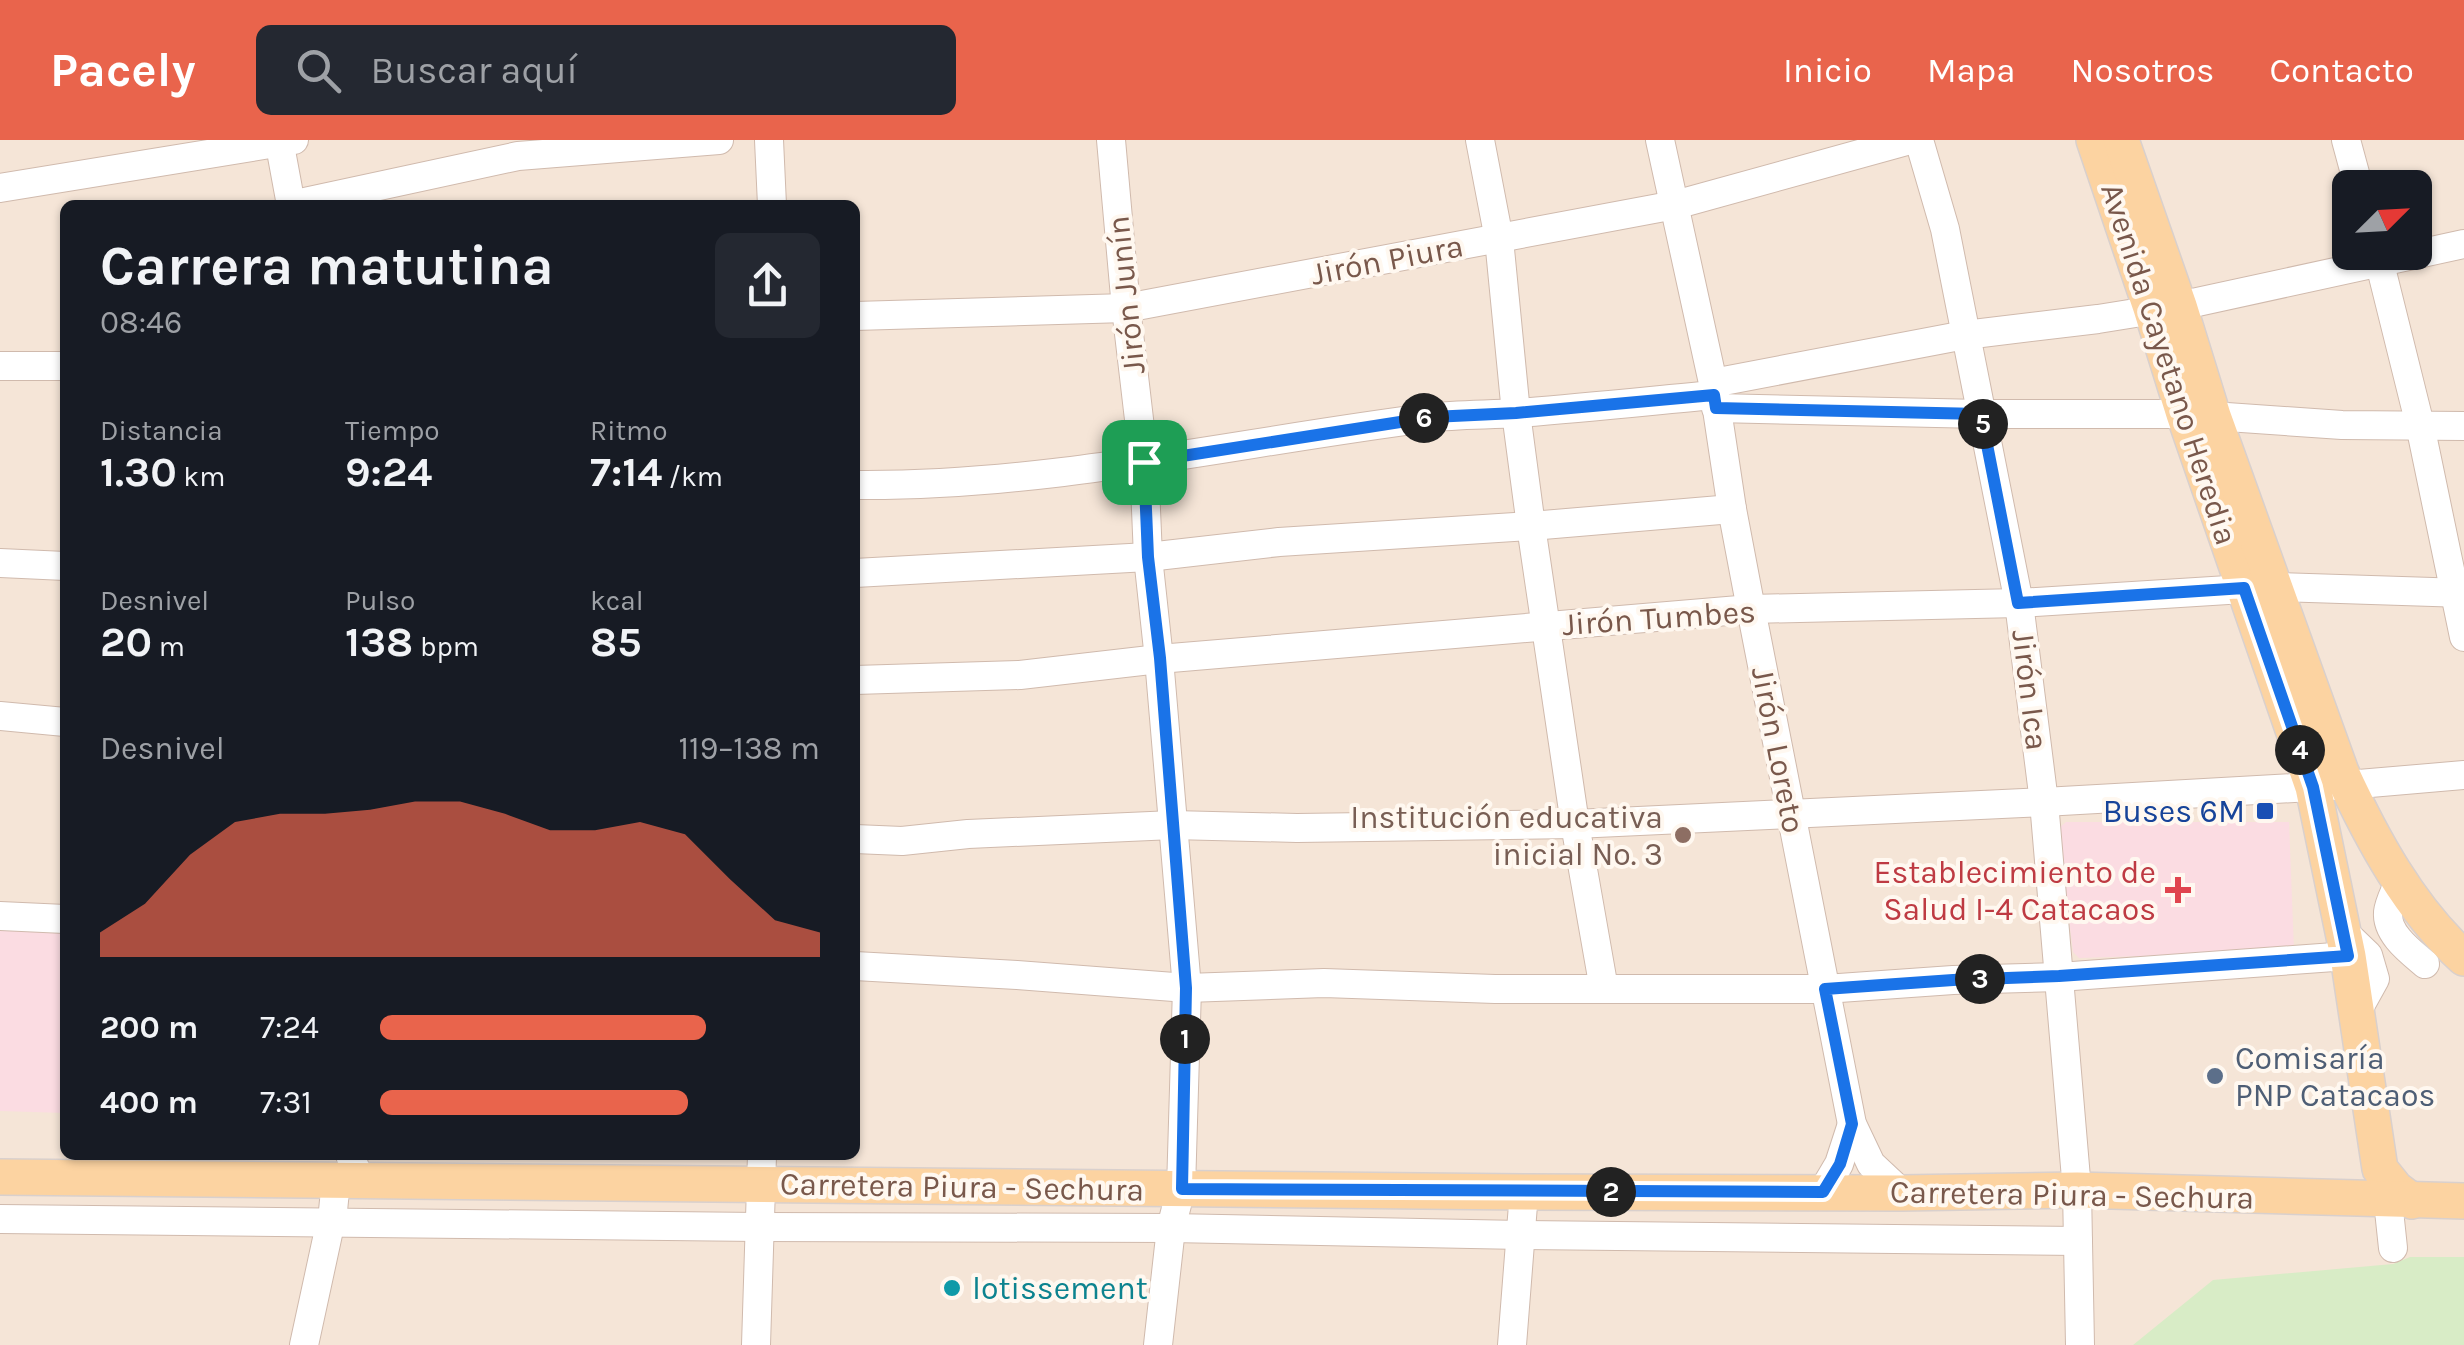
<!DOCTYPE html>
<html lang="es">
<meta charset="utf-8">
<style>
body{margin:0;font-family:Karla,sans-serif;background:#242831;color:#f1f3f6;height:100vh;display:flex;flex-direction:column;font-size:38px;white-space:nowrap}
*{box-sizing:border-box;margin:0}
p{font-size:32px;color:#9ea1a6}
.icon{flex:none;width:55px;height:55px;fill:none;stroke:currentColor;stroke-width:2;stroke-linecap:round;stroke-linejoin:round}
.map{position:relative;flex:1;overflow:hidden}
.sheet{position:absolute;left:60px;top:60px;width:800px;height:960px;display:flex;flex-direction:column;background:#171b24;border-radius:15px;box-shadow:0 2px 8px #0004}
.sheet>*{flex:none}
.needle{width:65px;rotate:66deg}
.controls{position:absolute;left:2332px;top:30px;display:grid;gap:20px}
.controls a{display:grid;place-items:center;width:100px;height:100px;border-radius:15px;background:#171b24;box-shadow:0 2px 8px #0004;font-size:50px}
.pin{position:absolute;display:grid;place-items:center;width:85px;height:85px;color:#fff;margin:-42px;border-radius:20px;box-shadow:0 5px 15px #0006}
.km{position:absolute;width:50px;height:50px;margin:-25px;border-radius:50%;background:#222;color:#fff;font-size:28px;line-height:50px;text-align:center}
.round{display:grid;place-items:center;flex:none;width:105px;height:105px;border-radius:15px;background:#242831}
.summary{display:flex;align-items:center;justify-content:space-between;height:170px;padding:0 40px}
h1{font-size:55px;font-weight:700;line-height:75px}
.metrics{display:grid;grid-template-columns:repeat(3,1fr);gap:15px;height:170px;padding:10px 40px}
.metrics div{display:grid;align-content:center}
.metrics b{font-size:42px;font-weight:700}
.metrics small{font-size:28px;font-weight:400}
.metrics p{font-size:28px}
.chart{height:280px;padding:20px 40px}
.chart p{display:flex;justify-content:space-between}
.chart svg{width:100%;height:180px;margin-top:10px;fill:#e9644c;opacity:.7}
ul{padding:0 40px;list-style:none;font-size:32px}
li{display:grid;grid-template-columns:160px 120px 1fr;align-items:center;height:75px}
li i{height:25px;border-radius:12px;background:#e9644c}
header{display:flex;align-items:center;gap:60px;box-sizing:border-box;height:140px;padding:0 50px;background:#e9644c;color:#fff}
header strong{font-size:48px}
nav{display:flex;gap:55px;margin-inline-start:auto;font-size:35px}
.search{width:700px;height:90px;background:#242831;display:flex;align-items:center;gap:25px;box-sizing:border-box;padding:0 35px;border-radius:15px;color:#9ea1a6;font-size:38px}
.map>svg:first-child{display:block}
.residential{fill:#f5e5d7;fill-rule:evenodd}
.medical{fill:#fbdce2}
.green{fill:#d8ecc6}
.lines{fill:none;stroke-linecap:round;stroke-linejoin:round}
.minor-casing{stroke:#d0baad;stroke-width:30}
.major-casing{stroke:#d9d0cd;stroke-width:38}
.minor{stroke:#fff;stroke-width:28}
.major{stroke:#fcd3a1;stroke-width:35}
.route-casing{stroke:#fff;stroke-width:20}
.route{stroke:#1a73e8;stroke-width:12}
.transit-dot{fill:#1a4fb4;stroke:#fff8f0;stroke-width:4}
.education-dot{fill:#8d6e63;stroke:#fff8f0;stroke-width:4}
.health-dot{fill:#e0444e;stroke:#fff8f0;stroke-width:4}
.service-dot{fill:#5c6f8a;stroke:#fff8f0;stroke-width:4}
.culture-dot{fill:#0f9aa8;stroke:#fff8f0;stroke-width:4}
.labels{text-anchor:middle;dominant-baseline:central;stroke-width:8;stroke-linejoin:round;paint-order:stroke}
.street-label{font-size:32px;fill:#79584b;stroke:#fff8f0}
.transit-label{font-size:32px;fill:#164399;stroke:#fff8f0;text-anchor:end}
.education-label{font-size:32px;fill:#785e54;stroke:#fff8f0;text-anchor:end}
.health-label{font-size:32px;fill:#be3a42;stroke:#fff8f0;text-anchor:end}
.service-label{font-size:32px;fill:#4e5e75;stroke:#fff8f0;text-anchor:start}
.culture-label{font-size:32px;fill:#0d838f;stroke:#fff8f0;text-anchor:start}
</style>
<header>
<strong>Pacely</strong>
<div class="search"><svg class="icon" aria-label="search" viewBox="0 0 24 24"><circle cx="10" cy="10" r="6"/><path d="M15 15l6 6"/></svg>Buscar aquí</div>
<nav><a>Inicio</a><a>Mapa</a><a>Nosotros</a><a>Contacto</a></nav>
</header>
<div class="map">
<svg width="2464" height="1205" viewBox="0 0 2464 1205">
<rect width="100%" height="100%" fill="#fdf4e9"/>
<path class="residential" d="M0,0H2464V1205H0ZM2350,48H2415V112H2350ZM65,65H855V1015H65Z"/>
<g class="medical">
<polygon points="2066,682 2289,682 2294,811 2079,818 2073,812 2058,689"/>
<polygon points="0,787 65,790 65,973 0,971"/>
</g>
<polygon class="green" points="2410,1117 2464,1117 2464,1205 2133,1205 2213,1140 2393,1124"/>
<g class="lines">
<defs>
<g id="minor">
<polyline points="279,0 291,65"/>
<polyline points="769,0 772,65"/>
<polyline points="1111,0 1126,168 1144,322 1148,417 1159,519 1187,848 1181,1049 1171,1088 1158,1205"/>
<polyline points="1480,0 1499,99 1516,273 1531,386 1575,684 1604,849"/>
<polyline points="1660,0 1713,243 1732,369 1751,469 1852,984 1871,1024 1902,1053"/>
<polyline points="1919,0 1945,89 2019,463 2044,662 2077,1050 2080,1205"/>
<polyline points="2346,0 2359,48"/>
<polyline points="0,48 294,0"/>
<polyline points="291,65 518,16 719,0"/>
<polyline points="2377,112 2420,285 2464,497"/>
<polyline points="855,176 1126,168 1675,65 1910,0"/>
<polyline points="0,226 65,226"/>
<polyline points="1713,243 1965,195 2098,179 2179,166 2464,104"/>
<polyline points="1716,268 1981,274 2184,274 2342,285 2464,286"/>
<path d="M855,345C1048,347 1237,302 1427,278C1457,274 1488,275 1518,273C1583,268 1649,261 1714,255"/>
<polyline points="0,423 65,426"/>
<polyline points="855,433 1148,417 1279,402 1531,386 1732,369"/>
<polyline points="855,540 1020,535 1159,519 1751,469 2019,463 2276,447 2464,453"/>
<polyline points="0,576 65,582"/>
<polyline points="855,699 902,701 968,694 1173,685 1297,688 1575,684 2044,662 2347,645 2464,635"/>
<path d="M2399,741C2396,750 2389,762 2388,772C2386,794 2411,812 2425,824"/>
<polyline points="0,776 65,779"/>
<polyline points="2343,791 2368,815 2375,839 2355,875"/>
<polyline points="855,826 1017,835 1187,848 1324,843 1495,849 1825,849 1953,840 2059,837 2348,816"/>
<polyline points="350,1015 360,1040"/>
<polyline points="1823,1051 1839,1024 1852,984"/>
<polyline points="2388,1061 2393,1108"/>
<polyline points="0,1079 758,1087 1171,1088 1521,1095 2078,1101"/>
<polyline points="304,1205 333,1071 336,1040"/>
<polyline points="756,1205 762,1015"/>
<polyline points="1512,1205 1524,1052"/>
</g>
<g id="major">
<polyline points="2094,0 2151,168 2184,274 2313,647 2348,816 2380,1029 2396,1049 2412,1061"/>
<path d="M2121,0L2179,166L2213,276L2341,632C2372,699 2409,768 2464,818"/>
<polyline points="0,1037 1524,1052 1902,1053 2077,1050 2464,1061"/>
</g>
</defs>
<use href="#minor" class="minor-casing"/>
<use href="#major" class="major-casing"/>
<use href="#minor" class="minor"/>
<use href="#major" class="major"/>
</g>
<g class="lines">
<defs>
<polygon id="route" points="1714,255 1716,268 1981,274 2018,463 2244,448 2313,647 2348,816 2059,836 1953,840 1825,849 1852,984 1840,1024 1823,1052 1182,1049 1186,848 1160,518 1148,417 1144,322 1432,277 1516,273"/>
</defs>
<use href="#route" class="route-casing"/>
<use href="#route" class="route"/>
</g>
<rect class="transit-dot" x="2255" y="661" width="20" height="20" rx="5"/>
<circle class="education-dot" cx="1683" cy="695" r="10"/>
<path class="health-dot" d="M2173 735h10v10h10v10h-10v10h-10v-10h-10v-10h10z"/>
<circle class="service-dot" cx="2215" cy="936" r="10"/>
<circle class="culture-dot" cx="952" cy="1148" r="10"/>
<g class="labels">
<g class="street-label">
<text transform="translate(1387 120) rotate(-11)">Jirón Piura</text>
<text transform="translate(1126 155) rotate(-96)">Jirón Junín</text>
<text transform="translate(2169 224) rotate(72)">Avenida Cayetano Heredia</text>
<text transform="translate(1659 478) rotate(-4)">Jirón Tumbes</text>
<text transform="translate(2030 550) rotate(83)">Jirón Ica</text>
<text transform="translate(1778 610) rotate(79)">Jirón Loreto</text>
<text transform="translate(962 1047) rotate(1)">Carretera Piura - Sechura</text>
<text transform="translate(2072 1055) rotate(1)">Carretera Piura - Sechura</text>
</g>
<g class="transit-label">
<text x="2245" y="671">Buses 6M</text>
</g>
<g class="education-label">
<text x="1663" y="677">Institución educativa<tspan x="1663" dy="37">inicial No. 3</tspan></text>
</g>
<g class="health-label">
<text x="2156" y="732">Establecimiento de<tspan x="2156" dy="37">Salud I-4 Catacaos</tspan></text>
</g>
<g class="service-label">
<text x="2235" y="918">Comisaría<tspan x="2235" dy="37">PNP Catacaos</tspan></text>
</g>
<g class="culture-label">
<text x="972" y="1148">lotissement</text>
</g>
</g>
</svg>
<div class="controls">
<a><svg class="needle" viewBox="-14 -14 28 28"><path d="M0-13l5 13h-10z" fill="#e53935"/><path d="M0 13l5-13h-10z" fill="#9ea1a6"/></svg></a>
</div>
<div class="pin" style="left:1144px;top:322px;background:#1e9e55"><svg class="icon" aria-label="arrive" viewBox="0 0 24 24"><path d="M6 21V4h12l-3 4 3 4H6"/></svg></div>
<b class="km" style="left:1185px;top:899px">1</b>
<b class="km" style="left:1611px;top:1052px">2</b>
<b class="km" style="left:1980px;top:839px">3</b>
<b class="km" style="left:2300px;top:610px">4</b>
<b class="km" style="left:1983px;top:284px">5</b>
<b class="km" style="left:1424px;top:278px">6</b>
<section class="sheet">
<div class="summary"><div><h1>Carrera matutina</h1><p>08:46</p></div><a class="round"><svg class="icon" aria-label="share" viewBox="0 0 24 24"><path d="M12 15V3M7 8l5-5 5 5M5 13v7h14v-7"/></svg></a></div>
<div class="metrics">
<div><p>Distancia</p><b>1.30<small> km</small></b></div>
<div><p>Tiempo</p><b>9:24</b></div>
<div><p>Ritmo</p><b>7:14<small> /km</small></b></div>
</div>
<div class="metrics">
<div><p>Desnivel</p><b>20<small> m</small></b></div>
<div><p>Pulso</p><b>138<small> bpm</small></b></div>
<div><p>kcal</p><b>85</b></div>
</div>
<div class="chart"><p><span>Desnivel</span>119–138 m</p>
<svg viewBox="0 0 160 44" preserveAspectRatio="none"><path d="M0 44V38L10 31L20 19L30 11L40 9L50 9L60 8L70 6L80 6L90 9L100 13L110 13L120 11L130 14L140 25L150 35L160 38V44z"/></svg>
</div>
<ul>
<li><b>200 m</b>7:24<i style="width:74%"></i></li>
<li><b>400 m</b>7:31<i style="width:70%"></i></li>
</ul>
</section>
</div>
